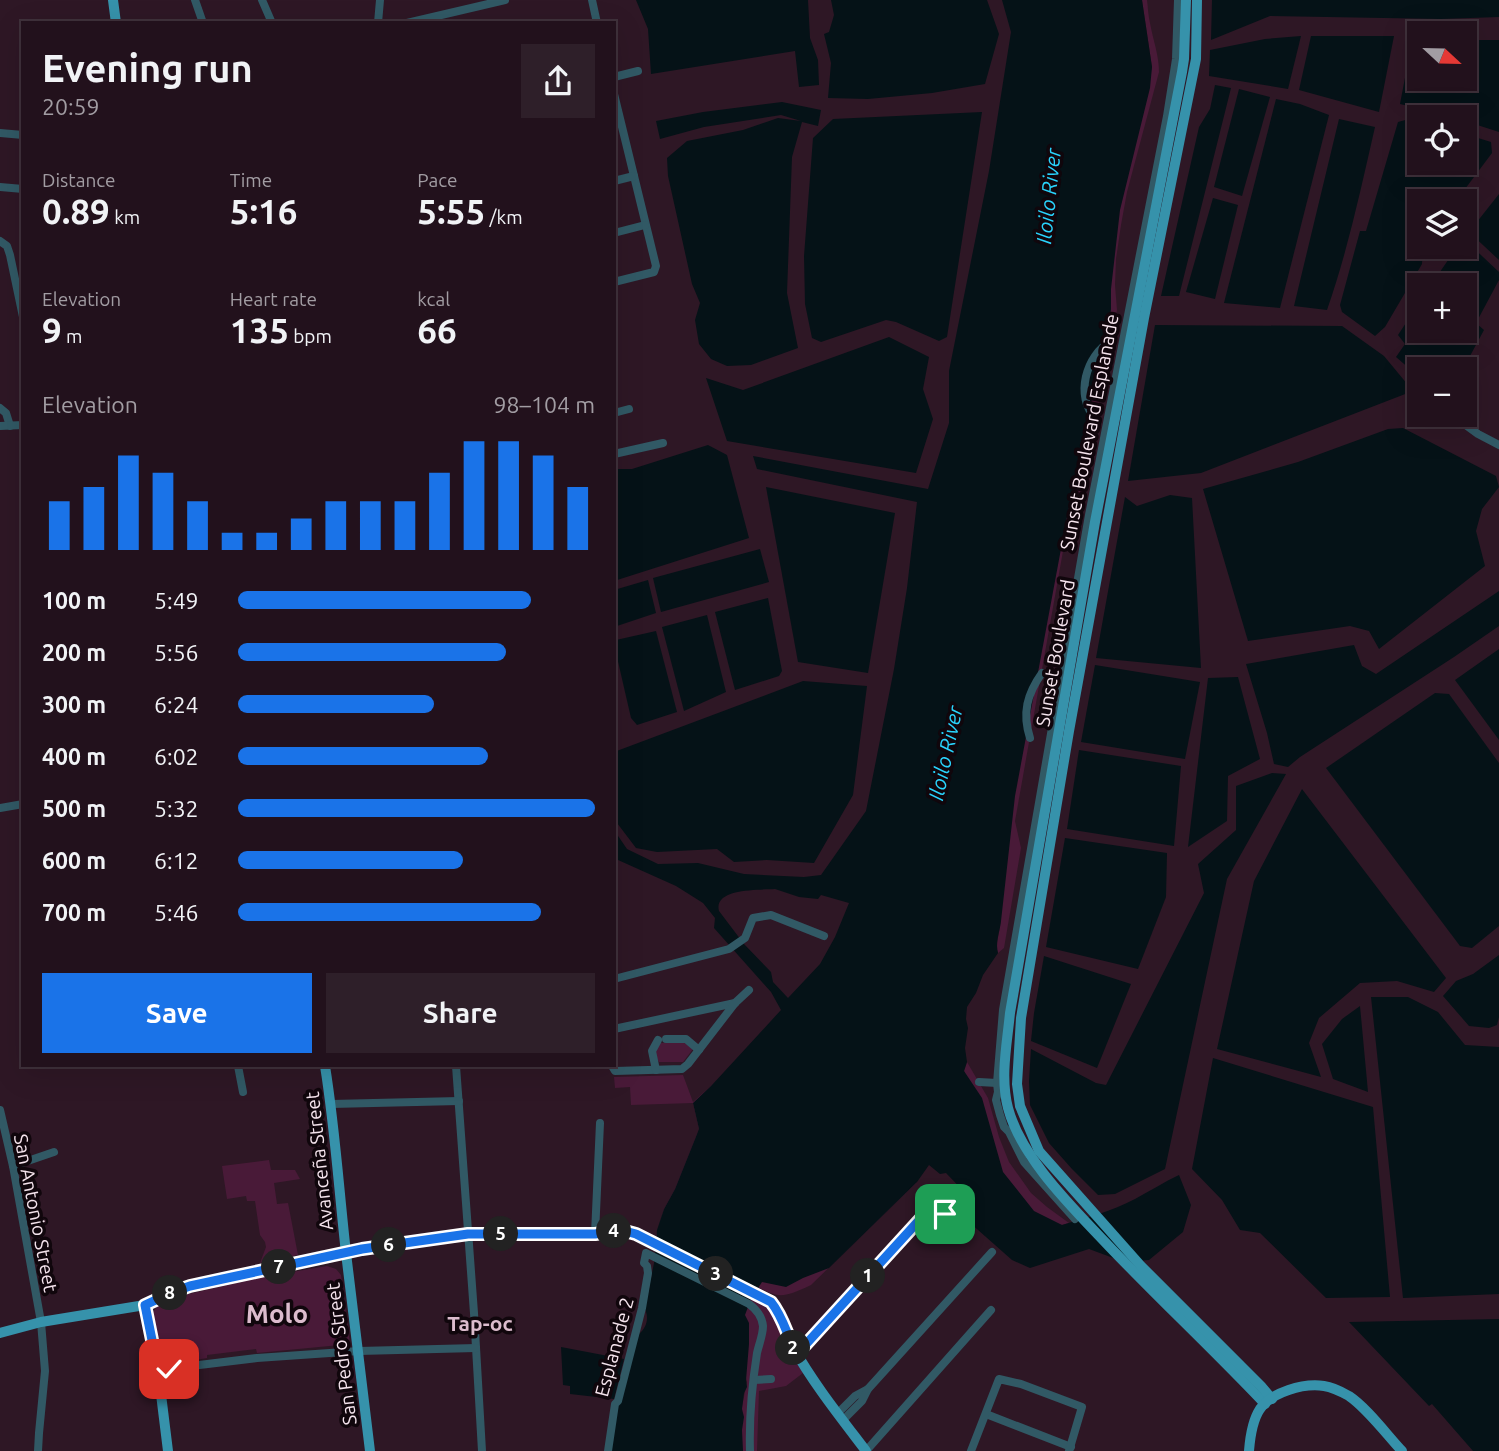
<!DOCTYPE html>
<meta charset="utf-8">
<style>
body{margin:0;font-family:Ubuntu,sans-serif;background:#2e1f29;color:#f1f3f6;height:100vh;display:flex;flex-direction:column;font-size:26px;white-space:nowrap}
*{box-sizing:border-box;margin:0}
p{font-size:23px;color:#a29da3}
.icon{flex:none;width:38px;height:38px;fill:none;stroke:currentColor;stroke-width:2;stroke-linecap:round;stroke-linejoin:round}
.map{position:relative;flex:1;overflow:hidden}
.panel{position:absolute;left:21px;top:21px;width:595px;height:1046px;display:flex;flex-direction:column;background:#22111c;border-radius:0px;box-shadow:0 7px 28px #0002,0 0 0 2px #3f313b}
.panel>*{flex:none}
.needle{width:46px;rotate:112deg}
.controls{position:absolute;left:1407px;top:21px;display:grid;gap:14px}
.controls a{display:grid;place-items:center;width:70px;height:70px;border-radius:0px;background:#22111c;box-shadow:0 7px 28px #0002,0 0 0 2px #3f313b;font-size:35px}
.pin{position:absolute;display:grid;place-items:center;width:60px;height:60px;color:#fff;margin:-30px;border-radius:14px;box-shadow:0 4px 10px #0006}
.km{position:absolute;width:35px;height:35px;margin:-18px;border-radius:50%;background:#222;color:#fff;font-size:19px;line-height:35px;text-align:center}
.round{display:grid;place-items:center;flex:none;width:74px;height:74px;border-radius:0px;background:#2e1f29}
.summary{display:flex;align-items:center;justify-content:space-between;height:119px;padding:0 21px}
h1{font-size:38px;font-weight:700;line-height:52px}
.stats{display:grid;grid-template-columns:repeat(3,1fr);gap:10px;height:119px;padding:7px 21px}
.stats div{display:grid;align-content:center}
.stats b{font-size:35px;font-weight:700}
.stats small{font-size:19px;font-weight:400}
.stats p{font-size:19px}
.chart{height:196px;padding:14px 21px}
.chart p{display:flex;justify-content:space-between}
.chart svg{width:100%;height:126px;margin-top:7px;stroke:#1a73e8;stroke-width:6}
.cta{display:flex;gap:14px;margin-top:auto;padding:14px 21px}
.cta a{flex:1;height:80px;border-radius:0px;background:#1a73e8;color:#fff;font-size:28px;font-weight:700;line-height:80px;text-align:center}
.cta a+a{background:#2e1f29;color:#f1f3f6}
ul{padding:0 21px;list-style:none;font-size:23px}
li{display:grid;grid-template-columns:112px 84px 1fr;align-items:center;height:52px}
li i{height:18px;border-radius:9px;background:#1a73e8}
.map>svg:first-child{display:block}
.green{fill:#491a38}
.water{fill:#051217;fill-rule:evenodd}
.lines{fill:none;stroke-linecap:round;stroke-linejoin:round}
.minor{stroke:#315965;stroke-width:8}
.major{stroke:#3692ab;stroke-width:10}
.route-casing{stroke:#fff;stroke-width:14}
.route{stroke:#1a73e8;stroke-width:9}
.labels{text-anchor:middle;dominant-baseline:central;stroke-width:7;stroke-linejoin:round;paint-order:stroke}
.street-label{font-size:19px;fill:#f5e4ed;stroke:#10060c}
.water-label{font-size:21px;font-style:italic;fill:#29d3fc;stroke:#10060c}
.neighbourhood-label{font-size:21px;font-weight:bold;fill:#dcbccd;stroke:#10060c}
.district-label{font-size:26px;font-weight:bold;fill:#dcbccd;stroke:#10060c}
</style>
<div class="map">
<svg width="1499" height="1451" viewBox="0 0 1499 1451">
<rect width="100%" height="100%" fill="#2e1725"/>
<g class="green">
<path d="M1142,0H1147C1148,7 1148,15 1150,23C1153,40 1159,55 1159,72L1127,192L1121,225L1116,259L1115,285L1117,310L1096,419L1085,448V480H1077L1073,474L1102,319L1111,316V309L1108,306L1116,225L1152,67Z"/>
<path d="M1084,488L1068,523L1015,821L1021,848L1004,948L998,953C995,944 999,936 1000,926C1003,906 998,884 996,864L1068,507L1074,492Z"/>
<polygon points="682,1041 693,1049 683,1062 659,1062 654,1054 659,1043 677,1043"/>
<polygon points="967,1062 988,1098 999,1137 1009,1162 1031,1193 1047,1207 1069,1223 1062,1225 1034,1216 1002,1174 964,1071"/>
<polygon points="683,1075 693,1102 712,1085 666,1239 656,1236 664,1209 675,1189 699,1129 693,1103 631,1105 630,1087 615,1088 614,1077"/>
<polygon points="269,1160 271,1170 295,1170 300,1179 274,1183 277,1204 288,1203 298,1255 260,1263 266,1247 265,1242 260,1235 255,1201 247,1201 246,1196 227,1199 222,1166"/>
<path d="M917,1182L811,1285C779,1300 778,1298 749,1282Z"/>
<polygon points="327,1266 336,1269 341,1275 350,1344 257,1353 256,1349 207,1355 207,1358 169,1365 161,1360 153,1319 153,1312 158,1305 184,1295 263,1277"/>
<polygon points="751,1299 770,1309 776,1318 803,1373 786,1386 759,1391 757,1451 733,1451 747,1382 731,1315"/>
</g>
<g class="water">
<polygon points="636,0 808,0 810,38 818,60 819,85 799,87 795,51 651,74 648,29"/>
<polygon points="831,0 987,0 999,34 985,84 932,93 868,99 828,98 831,63 824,34 829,32 834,15"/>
<path d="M1002,0H1142L1152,67L1150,88L1120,210L1111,289V309L1066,522L1015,796L1001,921C1000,931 995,943 998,953L983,975L976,993L967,1007L966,1019L968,1028L965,1048L967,1062L964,1071L982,1098L1003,1172L1034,1211L1062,1225C1086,1218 1112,1211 1135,1199C1150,1191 1164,1182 1179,1175L1191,1205L1183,1232L1149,1260L1124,1262L1089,1249L1030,1268L1012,1260L969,1222L974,1216L972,1213L974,1202L946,1173L940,1174L929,1165L917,1182L829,1268L803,1278L786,1287L762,1282L751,1299L745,1315L749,1323V1344L746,1380L747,1387L744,1393L742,1409L744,1417L742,1430L743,1451H611L617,1406L639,1334C647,1327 649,1318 645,1309L654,1263L657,1230L664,1209L675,1189L699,1129L693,1103L712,1085L781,1010L771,992L714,928L715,918L703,903L676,886L618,860L614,856V830L627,849L658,864L698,863L744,874L804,877L821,875L866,811L894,669L907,588L917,502L757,469L753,456L928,489L949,423V371L989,171L1011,32ZM775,889L799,897L818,899L821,895L849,903L835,937L820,964L788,998L773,982L771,972L744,944L719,911C713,888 759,890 775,889Z"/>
<polygon points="1212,0 1499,0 1499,17 1441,19 1270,16 1211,40"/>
<polygon points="1301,36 1288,89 1209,76 1210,50 1265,39"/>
<polygon points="1311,36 1394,36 1379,112 1299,90"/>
<polygon points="1465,40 1499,40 1499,132 1465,121 1465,117 1455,117 1400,104 1412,41 1419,41 1419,79 1465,79"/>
<polygon points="1215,85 1231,88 1179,296 1161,296 1199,127 1210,109"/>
<polygon points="1239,89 1270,97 1242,196 1214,187"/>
<polygon points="1276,99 1300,104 1329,115 1280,308 1224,303"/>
<polygon points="782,102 821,110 818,126 802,122 792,157 787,293 798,348 751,365 727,366 711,359 699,344 695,320 700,303 692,284 668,176 667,158 687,141 743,130 778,118 801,121 781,115 704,127 660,139 656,121 703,112"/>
<polygon points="982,112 947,337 939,341 896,322 886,320 821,342 812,338 805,304 804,256 813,138 833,119"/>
<path d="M1339,119L1375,127C1361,188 1348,250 1327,310L1294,306Z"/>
<polygon points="1409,119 1419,122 1419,163 1465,163 1465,134 1491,142 1492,153 1456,201 1419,201 1419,247 1423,247 1422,264 1385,327 1375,336 1342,312 1340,305 1360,231 1366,231 1398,122"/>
<polygon points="1499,194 1499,260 1469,232"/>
<polygon points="1213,198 1238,205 1215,299 1186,292"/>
<polygon points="1465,240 1499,272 1499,280 1476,323 1484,330 1463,369 1419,369 1419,377 1396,357 1405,344 1398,335 1419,303 1419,331 1465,331 1465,285 1431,285 1457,247 1465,247"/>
<polygon points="1155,325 1342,326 1384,356 1413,391 1201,473 1128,481"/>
<polygon points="889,337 929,357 923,389 933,419 916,473 727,441 706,378 743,390"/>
<polygon points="1403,428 1496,476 1499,487 1482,509 1476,531 1485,566 1379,649 1369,631 1350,626 1248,641 1203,489 1298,462 1388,429"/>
<polygon points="708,445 727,455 749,538 614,581 614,469 632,469"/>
<polygon points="766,487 895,513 868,673 798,662"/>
<polygon points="1170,495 1192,498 1201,668 1096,658 1125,497 1137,506"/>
<polygon points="760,549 769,582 661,612 653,578"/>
<polygon points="648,580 656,613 614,627 614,590"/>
<polygon points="1499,591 1499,626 1454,657 1300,757 1288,767 1274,764 1267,733 1246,664 1354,645 1362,666 1376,674"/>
<polygon points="768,598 782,671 779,676 735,690 715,612"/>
<polygon points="707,615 726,692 684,711 662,627"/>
<polygon points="656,631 677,712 637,725 631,718 614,644 616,640"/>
<polygon points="1499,649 1499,740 1455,680"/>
<polygon points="1095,665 1200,682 1185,759 1081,742"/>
<polygon points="1238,677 1260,759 1228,776 1227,821 1188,847 1208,678"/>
<polygon points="803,681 867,686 853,795 814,863 767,860 734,862 717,849 657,852 636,848 614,819 614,752"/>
<polygon points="1435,693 1449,694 1499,763 1499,926 1472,948 1460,946 1326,768"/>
<polygon points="1079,750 1181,766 1174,846 1067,829"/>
<polygon points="1272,773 1286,774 1227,879 1165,1169 1115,1194 1098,1195 1072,1169 1049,1143 1030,1105 1029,1081 1031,1049 1096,1083 1106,1085 1204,893 1198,864 1236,830 1236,786"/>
<polygon points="1302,789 1446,978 1434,992 1397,981 1360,983 1319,1018 1309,1043 1321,1077 1217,1049 1254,881"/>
<polygon points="1065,838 1167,853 1166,897 1138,969 1046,947"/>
<polygon points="1499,955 1499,1017 1497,1025 1489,1028 1469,1026 1443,996 1456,981 1473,974"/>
<polygon points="1044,956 1131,984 1097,1068 1031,1041 1034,1013"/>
<polygon points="1371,997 1408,997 1438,1012 1465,1045 1499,1047 1499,1294 1403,1298"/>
<polygon points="1360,1006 1368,1092 1333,1079 1322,1044 1342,1019"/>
<polygon points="1213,1058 1373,1107 1390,1297 1326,1298 1260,1233 1240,1230 1222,1200 1192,1169"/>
<polygon points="1499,1319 1499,1451 1473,1451 1432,1404 1429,1406 1349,1322"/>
<polygon points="561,1347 624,1359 614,1399 570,1394 570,1386 563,1385"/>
</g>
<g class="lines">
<g class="minor">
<polyline points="195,0 203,23"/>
<polyline points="262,0 272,23"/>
<polyline points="592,0 597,23"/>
<polyline points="378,23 380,0"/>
<polyline points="407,23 505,0"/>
<polyline points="614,77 638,71"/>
<polyline points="614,94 656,266 654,272 614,282"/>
<polyline points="0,133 23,135"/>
<polyline points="614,181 634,176"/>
<polyline points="0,187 23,189"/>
<polyline points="614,233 645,225"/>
<polyline points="0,241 7,246 10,255 23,317"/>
<polyline points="0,408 6,413 10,426"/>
<polyline points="614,413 629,409"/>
<polyline points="1452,415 1478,434 1499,445"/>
<path d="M1096,419C1074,397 1086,355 1111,341"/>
<polyline points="0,426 23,425"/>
<polyline points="614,454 663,443"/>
<path d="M1030,738C1022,713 1027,694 1042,673"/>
<polyline points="0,808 23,804"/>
<polyline points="614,979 729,949 745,938 753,918 771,915 824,936"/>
<polyline points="614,1029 735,1003"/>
<polyline points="666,1039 686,1039 699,1050"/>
<polyline points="238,1066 243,1092"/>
<polyline points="456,1066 474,1313 482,1451"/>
<polyline points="612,1066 615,1071 682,1069 688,1064 735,1003 749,990"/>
<polyline points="656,1070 652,1051 658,1040"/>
<polyline points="979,1082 997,1083"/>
<polyline points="331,1104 459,1101"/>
<polyline points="0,1110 13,1166 41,1322 45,1371 39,1433 38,1451"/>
<polyline points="13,1166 54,1152"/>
<polyline points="1075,1219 1024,1162 1009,1132 1004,1127 1000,1115 996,1100 998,1092 997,1083 1003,1010 1089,515 1167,116 1176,59 1178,0"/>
<polyline points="595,1234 600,1123"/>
<polyline points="797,1354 934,1204 945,1214"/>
<polyline points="158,1370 257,1358 359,1351 476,1348"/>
<polyline points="754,1380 771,1379"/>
<polyline points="838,1413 855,1396 868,1389"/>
<polyline points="986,1414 1071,1447"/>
<polyline points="843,1420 862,1401 868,1389 992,1252"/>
<path d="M608,1451L615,1404L618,1401L642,1308L648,1273L647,1266L644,1263L646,1253L749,1304C756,1309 762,1317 763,1326C763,1335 759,1344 757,1353C752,1385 749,1419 750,1451"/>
<polyline points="866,1451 991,1310"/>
<polyline points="971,1451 999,1379 1021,1384 1082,1407 1069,1451"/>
</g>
<g class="major">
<polyline points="113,0 116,23"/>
<path d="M1186,0L1184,59L1182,72L1095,522L1010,1013C1007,1044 1000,1077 1008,1108C1021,1157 1070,1205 1104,1241C1156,1296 1212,1348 1265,1404"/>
<polyline points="1197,0 1196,59 1144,318 1069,731 1021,1018 1017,1084 1020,1106 1039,1151 1141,1266 1261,1386 1272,1399"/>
<path d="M325,1066C335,1128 339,1191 346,1253C354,1319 362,1385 370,1451"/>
<polyline points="145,1305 158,1370 168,1451"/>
<path d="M0,1333L41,1322L145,1305L173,1292L190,1286L362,1249L468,1234H595L625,1231L647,1239L771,1302C782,1316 784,1332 793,1347C813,1383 841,1418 866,1451"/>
<path d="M1249,1451C1250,1438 1252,1421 1260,1409C1272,1392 1303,1383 1324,1386C1332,1387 1342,1392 1349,1396C1367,1408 1387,1435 1402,1451"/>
</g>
</g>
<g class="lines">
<defs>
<path id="route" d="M169,1369L158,1370L145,1305L173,1292L190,1286L362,1249L468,1234H595L616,1231H625L636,1234L771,1302C784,1318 787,1337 797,1354L934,1204L945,1214"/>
</defs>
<use href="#route" class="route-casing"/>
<use href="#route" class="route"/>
</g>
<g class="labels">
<g class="street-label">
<text transform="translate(1089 432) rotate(-79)">Sunset Boulevard Esplanade</text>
<text transform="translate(1055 653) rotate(-80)">Sunset Boulevard</text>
<text transform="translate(319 1161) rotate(-96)">Avanceña Street</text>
<text transform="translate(36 1213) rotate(79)">San Antonio Street</text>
<text transform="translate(614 1347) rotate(-75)">Esplanade 2</text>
<text transform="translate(341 1354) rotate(-97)">San Pedro Street</text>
</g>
<g class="water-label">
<text transform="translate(1048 196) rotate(-84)">Iloilo River</text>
<text transform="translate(945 753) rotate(-78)">Iloilo River</text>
</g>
<g class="neighbourhood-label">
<text x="480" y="1323">Tap-oc</text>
</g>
<g class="district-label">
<text x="277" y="1313">Molo</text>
</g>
</g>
</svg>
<div class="controls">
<a><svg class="needle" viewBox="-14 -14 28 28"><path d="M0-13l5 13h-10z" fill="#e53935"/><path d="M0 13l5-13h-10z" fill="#a29da3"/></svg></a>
<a><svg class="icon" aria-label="locate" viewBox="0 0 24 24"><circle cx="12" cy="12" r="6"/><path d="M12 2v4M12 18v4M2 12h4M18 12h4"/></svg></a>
<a><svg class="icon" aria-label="layers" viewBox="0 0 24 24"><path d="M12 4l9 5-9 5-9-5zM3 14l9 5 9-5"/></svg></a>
<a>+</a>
<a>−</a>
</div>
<div class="pin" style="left:945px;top:1214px;background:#1e9e55"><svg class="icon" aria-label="arrive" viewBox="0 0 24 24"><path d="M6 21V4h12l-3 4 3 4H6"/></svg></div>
<div class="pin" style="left:169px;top:1369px;background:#d93025"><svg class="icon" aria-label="check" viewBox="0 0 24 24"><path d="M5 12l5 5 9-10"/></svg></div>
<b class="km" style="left:868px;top:1276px">1</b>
<b class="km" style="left:793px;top:1348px">2</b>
<b class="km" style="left:716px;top:1274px">3</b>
<b class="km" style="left:614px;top:1231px">4</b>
<b class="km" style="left:501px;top:1234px">5</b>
<b class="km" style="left:389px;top:1245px">6</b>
<b class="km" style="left:279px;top:1267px">7</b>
<b class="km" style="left:170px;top:1293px">8</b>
<section class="panel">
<div class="summary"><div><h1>Evening run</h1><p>20:59</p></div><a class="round"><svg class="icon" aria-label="share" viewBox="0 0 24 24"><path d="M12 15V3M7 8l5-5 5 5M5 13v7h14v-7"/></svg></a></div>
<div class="stats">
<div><p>Distance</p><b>0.89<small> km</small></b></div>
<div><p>Time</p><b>5:16</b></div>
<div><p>Pace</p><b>5:55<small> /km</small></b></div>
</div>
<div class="stats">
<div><p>Elevation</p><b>9<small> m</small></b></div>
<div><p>Heart rate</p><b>135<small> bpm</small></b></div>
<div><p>kcal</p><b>66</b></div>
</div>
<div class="chart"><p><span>Elevation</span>98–104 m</p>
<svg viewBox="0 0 160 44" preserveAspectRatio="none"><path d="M5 44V27M15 44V22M25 44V11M35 44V17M45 44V27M55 44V38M65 44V38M75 44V33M85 44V27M95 44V27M105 44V27M115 44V17M125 44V6M135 44V6M145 44V11M155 44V22"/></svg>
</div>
<ul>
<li><b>100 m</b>5:49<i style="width:82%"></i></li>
<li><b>200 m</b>5:56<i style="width:75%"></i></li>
<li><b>300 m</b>6:24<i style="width:55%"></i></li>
<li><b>400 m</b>6:02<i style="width:70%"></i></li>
<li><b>500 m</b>5:32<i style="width:100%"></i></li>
<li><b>600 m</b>6:12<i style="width:63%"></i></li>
<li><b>700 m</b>5:46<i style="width:85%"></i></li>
</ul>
<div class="cta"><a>Save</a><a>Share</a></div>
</section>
</div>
